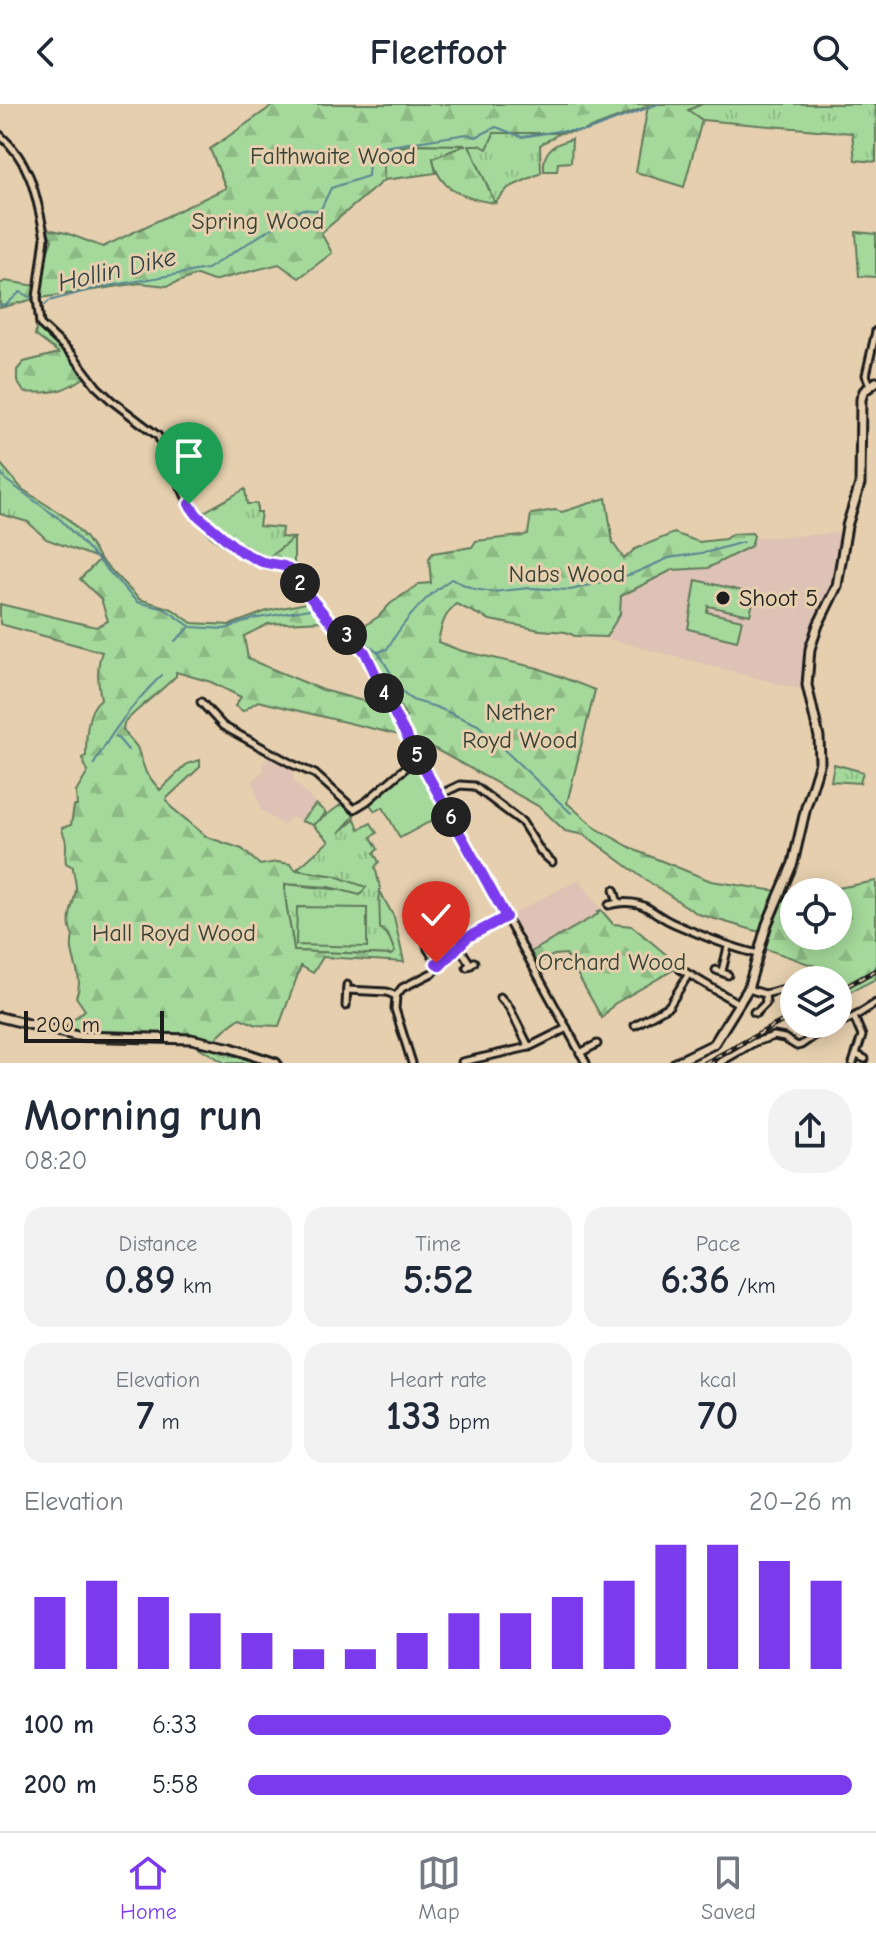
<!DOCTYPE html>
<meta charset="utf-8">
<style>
body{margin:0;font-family:"Comic Neue",sans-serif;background:#f2f2f3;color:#1f2937;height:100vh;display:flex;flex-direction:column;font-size:30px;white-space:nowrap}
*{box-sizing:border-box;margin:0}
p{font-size:26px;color:#747a83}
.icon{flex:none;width:44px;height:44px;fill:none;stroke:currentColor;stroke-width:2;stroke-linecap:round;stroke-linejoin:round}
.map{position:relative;height:959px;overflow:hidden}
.details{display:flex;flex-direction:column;background:#fff;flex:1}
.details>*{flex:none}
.controls{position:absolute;left:780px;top:774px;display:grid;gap:16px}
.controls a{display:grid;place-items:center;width:72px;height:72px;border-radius:50%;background:#fff;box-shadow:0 4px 20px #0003;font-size:40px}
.scale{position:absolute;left:24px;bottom:20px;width:140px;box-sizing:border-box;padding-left:8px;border:4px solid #1c1c1c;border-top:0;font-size:22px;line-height:28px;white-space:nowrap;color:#1c1c1c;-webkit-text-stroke:6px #e5cfae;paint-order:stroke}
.pin{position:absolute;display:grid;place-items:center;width:68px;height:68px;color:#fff;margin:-82px -34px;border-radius:50% 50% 50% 0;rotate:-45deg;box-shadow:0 0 8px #0007}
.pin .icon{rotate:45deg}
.km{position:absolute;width:40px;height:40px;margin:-20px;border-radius:50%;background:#222;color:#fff;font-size:22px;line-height:40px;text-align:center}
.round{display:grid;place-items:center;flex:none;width:84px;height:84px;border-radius:32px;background:#f2f2f3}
.headline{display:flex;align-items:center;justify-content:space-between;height:136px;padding:0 24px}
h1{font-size:44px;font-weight:700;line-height:60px}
.metrics{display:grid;grid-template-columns:repeat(3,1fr);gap:12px;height:136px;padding:8px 24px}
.metrics div{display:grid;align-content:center;border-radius:20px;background:#f2f2f3;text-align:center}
.metrics b{font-size:40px;font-weight:700}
.metrics small{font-size:22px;font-weight:400}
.metrics p{font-size:22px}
.chart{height:224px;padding:16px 24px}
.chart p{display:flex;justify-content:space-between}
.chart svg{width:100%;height:144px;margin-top:8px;stroke:#7c3aed;stroke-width:6}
ul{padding:0 24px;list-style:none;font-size:26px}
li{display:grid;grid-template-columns:128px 96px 1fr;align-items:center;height:60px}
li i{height:20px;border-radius:10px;background:#7c3aed}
header{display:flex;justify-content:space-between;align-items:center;height:104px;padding:0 24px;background:#fff;font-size:36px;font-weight:700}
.menu{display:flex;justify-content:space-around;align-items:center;height:112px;border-top:2px solid #e0e1e3;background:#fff;font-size:22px;color:#747a83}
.menu a{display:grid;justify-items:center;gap:4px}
.menu .selected{color:#7c3aed}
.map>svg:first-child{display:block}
.built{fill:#dec2b5}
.grass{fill:url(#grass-tufts);stroke:#607a5c;stroke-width:2}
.forest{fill:url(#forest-firs);stroke:#607a5c;stroke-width:2;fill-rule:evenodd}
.garden{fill:#a5d99b;stroke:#607a5c;stroke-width:2}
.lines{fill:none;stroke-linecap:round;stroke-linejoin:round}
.stream{stroke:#598593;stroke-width:2}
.minor-casing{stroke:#1c1c1c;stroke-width:11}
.major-casing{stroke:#1c1c1c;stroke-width:13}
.minor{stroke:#e5cfae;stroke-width:5}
.major{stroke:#e5cfae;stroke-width:7}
.rail-casing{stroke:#1c1c1c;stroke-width:5}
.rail{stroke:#e5cfae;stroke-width:2;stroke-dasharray:6;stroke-linecap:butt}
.route-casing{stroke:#fff;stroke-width:16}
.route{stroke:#7c3aed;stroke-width:10}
.poi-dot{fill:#1c1c1c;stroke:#e5cfae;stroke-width:3}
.labels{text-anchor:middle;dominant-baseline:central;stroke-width:6;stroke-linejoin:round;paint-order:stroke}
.park-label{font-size:24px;fill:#374235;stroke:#e5cfae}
.poi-label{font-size:24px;fill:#1c1c1c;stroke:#e5cfae;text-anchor:start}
.water-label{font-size:26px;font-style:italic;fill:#303f44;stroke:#e5cfae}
</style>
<header><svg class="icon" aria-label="back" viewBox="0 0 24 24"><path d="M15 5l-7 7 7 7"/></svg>Fleetfoot<svg class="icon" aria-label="search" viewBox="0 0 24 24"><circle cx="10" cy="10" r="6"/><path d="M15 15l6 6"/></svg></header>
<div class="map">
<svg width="876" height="959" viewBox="0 0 876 959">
<defs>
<pattern id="grass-tufts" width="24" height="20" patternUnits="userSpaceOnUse" patternTransform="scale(2)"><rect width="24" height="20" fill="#a5d99b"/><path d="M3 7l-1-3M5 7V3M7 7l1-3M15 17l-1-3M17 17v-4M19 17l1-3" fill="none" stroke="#8dba85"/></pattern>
<pattern id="forest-firs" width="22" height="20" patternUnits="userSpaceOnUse" patternTransform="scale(2)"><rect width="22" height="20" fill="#a5d99b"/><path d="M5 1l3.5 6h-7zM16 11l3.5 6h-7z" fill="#8dba85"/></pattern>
</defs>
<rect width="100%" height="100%" fill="#e5cfae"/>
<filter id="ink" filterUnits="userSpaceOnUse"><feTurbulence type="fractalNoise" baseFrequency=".0125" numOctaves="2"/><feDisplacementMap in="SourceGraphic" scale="16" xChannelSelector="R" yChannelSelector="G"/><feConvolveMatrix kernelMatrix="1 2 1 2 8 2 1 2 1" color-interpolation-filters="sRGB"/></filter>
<g filter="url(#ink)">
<g class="built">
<polygon points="844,429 835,477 805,544 802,586 601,533 610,530 614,521 620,510 620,492 662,470 727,456 751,442 753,434"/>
<polygon points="270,651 292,664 294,677 316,700 301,717 291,713 283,722 261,706 253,677 265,665 261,662"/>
<polygon points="579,775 601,806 598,808 599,810 531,848 509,812"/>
</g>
<g class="grass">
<polygon points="702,0 876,0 876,58 855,56 852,29 702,16 687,6"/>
<polygon points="493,29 560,29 540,41 541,69 508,84 495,99 469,41 433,54 436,69 384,76 383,45 418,40 480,41"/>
<polygon points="0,359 22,385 67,414 85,433 100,455 46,435 28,418 0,410"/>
<polygon points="245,385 247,400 257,400 257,408 261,408 259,422 282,424 281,433 294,434 268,454 223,430 204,408"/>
<polygon points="834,660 863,668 860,679 831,677"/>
<path d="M343,699L354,712L339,729L355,715L359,725L371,719L377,729L371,733L378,745L374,749L379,758L375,763L380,783V824L389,833L395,848L391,851L294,847C292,824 284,804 285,780L350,787L335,772L296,766L329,737L313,721Z"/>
<polygon points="193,940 259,959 225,959"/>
</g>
<g class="forest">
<path d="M275,0H702L688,6L702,16L684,83L636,68L648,2L583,27L560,29H494L487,45L480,41H469L495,99C465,95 438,86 433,54L466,41L418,40L384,45V76L321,129L332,149L299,174L279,160L213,177L197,171L167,182L140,179L40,194L46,153L52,136L47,125L66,129L103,143L226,84L210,45Z"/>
<polygon points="5,177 37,182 34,195 0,204 0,180"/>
<path d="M37,221L71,251L87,272C63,288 52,290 24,288L17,277V266L24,258L59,249L35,231Z"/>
<path d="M606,394L613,439L624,455L635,445L674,429L699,438L725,435L732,430L752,429L754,432L751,442L708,464L672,466L621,492L620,510L606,533L575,532L566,528L540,526L490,516L456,500C444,510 441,523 438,538L462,547L538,564L595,586L567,699L596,724L637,747L711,777L777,787L760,828L698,810L643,774L585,731L565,727L540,703L426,640L418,644L403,619L406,613L396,595L390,592L369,546L355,529L354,542L322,517L268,520L244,532L248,555L323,586L385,603L403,632L258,597L243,607L235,602L241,593L211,578L176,568V572C159,589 140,602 124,619L123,626L137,643L146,669L160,686L187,660L200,656V663L166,695L171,703L207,733L242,745L260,761L277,758L290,760L296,766L335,772L366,783L360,791L329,783L285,780C284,804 292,824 294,847L391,851L395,848L389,833L380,824L379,786L394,813L404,858L323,853L313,869L301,862L279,922L257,921L240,914L225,925L214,936L184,932L99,928L95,930L68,926L66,923L68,920L85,906L76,893C86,872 67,853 73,832C64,815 75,800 76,784C76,777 73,770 73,763L66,759C64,751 68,742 65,734C64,731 62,728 62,724L71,721L74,702H77L76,688L88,668L82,654L86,652C86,634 86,606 101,595C98,579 96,563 102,548L0,520V500L96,523L108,517L101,495L80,475L100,455L139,495L172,505L192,519L230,521L267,507L311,498L354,528L378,513L390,500L419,480L431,479L429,454L433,449L472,443L476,437L521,432L528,430L531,410L555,406L562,408Z"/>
<polygon points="204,408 223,430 268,454 294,434 294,462 299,464 298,469 305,481 301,490 285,468 244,456 211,433 196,416"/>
<polygon points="316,700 326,709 313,721 301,717"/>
<path d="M876,777V875L838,894V876H825L818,863L763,844L786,788L822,787ZM794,788H838V832H794Z"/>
<polygon points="601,806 613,820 632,822 680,862 614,900 602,914 566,850 554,851 537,860 531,848 598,810 597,808"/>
</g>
<g class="garden">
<path d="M572,35L571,58L558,59L557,67H544C542,47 553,40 572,35Z"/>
<polygon points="856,128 876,130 876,173 859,172"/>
<polygon points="696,476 755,490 750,511 708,502 707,508 742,516 737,537 688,525"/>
<polygon points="417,658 445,709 400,734 383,703 375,707 368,698"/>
<polygon points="297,803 367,804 367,843 296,841"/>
</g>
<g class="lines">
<g class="stream">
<polyline points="40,198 45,201 49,197 97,184 207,165 302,105 320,107 331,84 368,72 370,45 467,30 476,33 496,23 522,33 558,27 586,27 658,0"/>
<polyline points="0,201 6,201 20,188 34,195"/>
<polyline points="0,368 6,376 61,416 137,498 165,505 191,523 225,525 253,515 315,504"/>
<polyline points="327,509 378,548 401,586 412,596 436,603 478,621 571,709"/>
<polyline points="175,537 189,524"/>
<path d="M378,548L387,545C404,516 423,494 451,475L474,485L493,488L529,484L571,486L632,470L669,454L708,448L743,438"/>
<polyline points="116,632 128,646"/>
<path d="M94,660C112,627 134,598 162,571"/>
</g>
<defs>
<g id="minor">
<path d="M0,31C30,58 35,86 43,124L45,134L37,194L40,220L72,250L97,283L112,297L158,332L189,400L197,411L221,433L250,454L284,462L293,468L309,492L335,523L354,536L365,548L396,613L586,959"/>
<polyline points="870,281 866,271 876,227"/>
<polyline points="201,598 223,622 292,660 315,670 354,705 367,697 418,653"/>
<polyline points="439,691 460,681 474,682 522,718 541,748 552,758"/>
<path d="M614,786L618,799C648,796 651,810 675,820C703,832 729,843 758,850"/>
<polyline points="609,801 618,799"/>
<polyline points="418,804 428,845 440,862"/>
<polyline points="419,811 437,801 447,816"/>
<polyline points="459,843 471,861"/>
<polyline points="467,863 474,858"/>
<polyline points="680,865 739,900"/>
<polyline points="716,866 728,871"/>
<polyline points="722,867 728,843"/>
<polyline points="748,885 765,890 792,883"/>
<polyline points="347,886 387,888 396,892"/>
<polyline points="500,893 509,903 529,943"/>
<polyline points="346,902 347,881"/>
<polyline points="754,908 756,909 766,899 765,890"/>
<polyline points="635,921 669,902 688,871"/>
<polyline points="580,949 597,940"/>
<polyline points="857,951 865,955"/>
<polyline points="462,958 529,943 567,924"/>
<polyline points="412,959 395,905 396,892 402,884 434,868 468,833 506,813"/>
<polyline points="719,959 755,938 774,932 784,934 797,942 801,941 817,930 854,913 876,899"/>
<polyline points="853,959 862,932 854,913"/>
</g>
<g id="major">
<polyline points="0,913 77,932 191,935 231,944 276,959"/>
<polyline points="675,959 714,940 748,885 767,820 793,759 806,703 820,658 819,633 807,581 810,545 818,521 837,482 847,422 860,380 861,295 864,287 876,278"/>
</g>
</defs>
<use href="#minor" class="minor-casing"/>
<use href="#major" class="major-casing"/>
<use href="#minor" class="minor"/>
<use href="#major" class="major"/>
<defs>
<g id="rail">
<polyline points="838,887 876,866"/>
<polyline points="705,959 794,911"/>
</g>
</defs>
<use href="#rail" class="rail-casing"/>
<use href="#rail" class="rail"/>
</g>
</g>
<g class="lines" filter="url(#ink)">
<defs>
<polyline id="route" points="189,400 197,411 240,447 262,458 284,462 293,468 309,492 335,523 354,536 365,548 396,613 506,813 468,833 440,862 436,859"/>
</defs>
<use href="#route" class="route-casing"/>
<use href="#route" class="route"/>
</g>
<circle class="poi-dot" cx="723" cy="494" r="8"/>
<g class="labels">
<g class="park-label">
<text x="333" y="52">Falthwaite Wood</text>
<text x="258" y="117">Spring Wood</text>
<text x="567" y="470">Nabs Wood</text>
<text x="520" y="608">Nether<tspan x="520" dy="28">Royd Wood</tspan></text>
<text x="174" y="829">Hall Royd Wood</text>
<text x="612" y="858">Orchard Wood</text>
</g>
<g class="poi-label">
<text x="739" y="494">Shoot 5</text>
</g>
<g class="water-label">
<text transform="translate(117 166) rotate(-13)">Hollin Dike</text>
</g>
</g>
</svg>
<div class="controls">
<a><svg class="icon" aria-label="locate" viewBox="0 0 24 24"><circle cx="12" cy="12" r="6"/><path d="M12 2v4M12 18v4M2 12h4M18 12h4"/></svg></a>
<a><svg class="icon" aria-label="layers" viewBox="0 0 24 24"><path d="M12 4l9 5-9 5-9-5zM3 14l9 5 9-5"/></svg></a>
</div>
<div class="scale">200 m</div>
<div class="pin" style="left:189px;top:400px;background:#1e9e55"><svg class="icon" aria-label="arrive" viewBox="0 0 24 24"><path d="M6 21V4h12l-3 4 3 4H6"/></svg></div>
<div class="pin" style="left:436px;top:859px;background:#d93025"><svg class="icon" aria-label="check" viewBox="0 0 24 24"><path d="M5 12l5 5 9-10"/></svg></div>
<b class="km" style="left:300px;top:479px">2</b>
<b class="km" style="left:347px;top:531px">3</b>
<b class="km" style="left:384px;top:589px">4</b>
<b class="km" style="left:417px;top:651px">5</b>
<b class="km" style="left:451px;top:713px">6</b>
</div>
<section class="details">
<div class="headline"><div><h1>Morning run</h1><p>08:20</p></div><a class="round"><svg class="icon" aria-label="share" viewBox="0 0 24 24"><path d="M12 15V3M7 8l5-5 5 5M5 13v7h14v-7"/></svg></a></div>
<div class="metrics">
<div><p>Distance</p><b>0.89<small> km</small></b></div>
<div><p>Time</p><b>5:52</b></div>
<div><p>Pace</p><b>6:36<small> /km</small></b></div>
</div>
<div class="metrics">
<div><p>Elevation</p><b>7<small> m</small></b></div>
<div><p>Heart rate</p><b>133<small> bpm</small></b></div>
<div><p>kcal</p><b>70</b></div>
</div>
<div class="chart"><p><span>Elevation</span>20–26 m</p>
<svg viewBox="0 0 160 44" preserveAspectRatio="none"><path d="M5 44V22M15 44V17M25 44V22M35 44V27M45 44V33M55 44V38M65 44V38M75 44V33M85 44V27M95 44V27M105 44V22M115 44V17M125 44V6M135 44V6M145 44V11M155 44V17"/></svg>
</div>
<ul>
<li><b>100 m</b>6:33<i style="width:70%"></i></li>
<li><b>200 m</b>5:58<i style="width:100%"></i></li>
</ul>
</section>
<nav class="menu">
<a class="selected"><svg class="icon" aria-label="home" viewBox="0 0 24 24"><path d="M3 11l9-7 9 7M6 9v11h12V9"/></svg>Home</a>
<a><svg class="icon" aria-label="map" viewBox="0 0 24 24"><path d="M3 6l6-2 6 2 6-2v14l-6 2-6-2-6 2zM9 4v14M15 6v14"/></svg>Map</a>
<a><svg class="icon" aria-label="saved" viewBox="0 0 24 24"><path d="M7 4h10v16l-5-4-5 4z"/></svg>Saved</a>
</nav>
